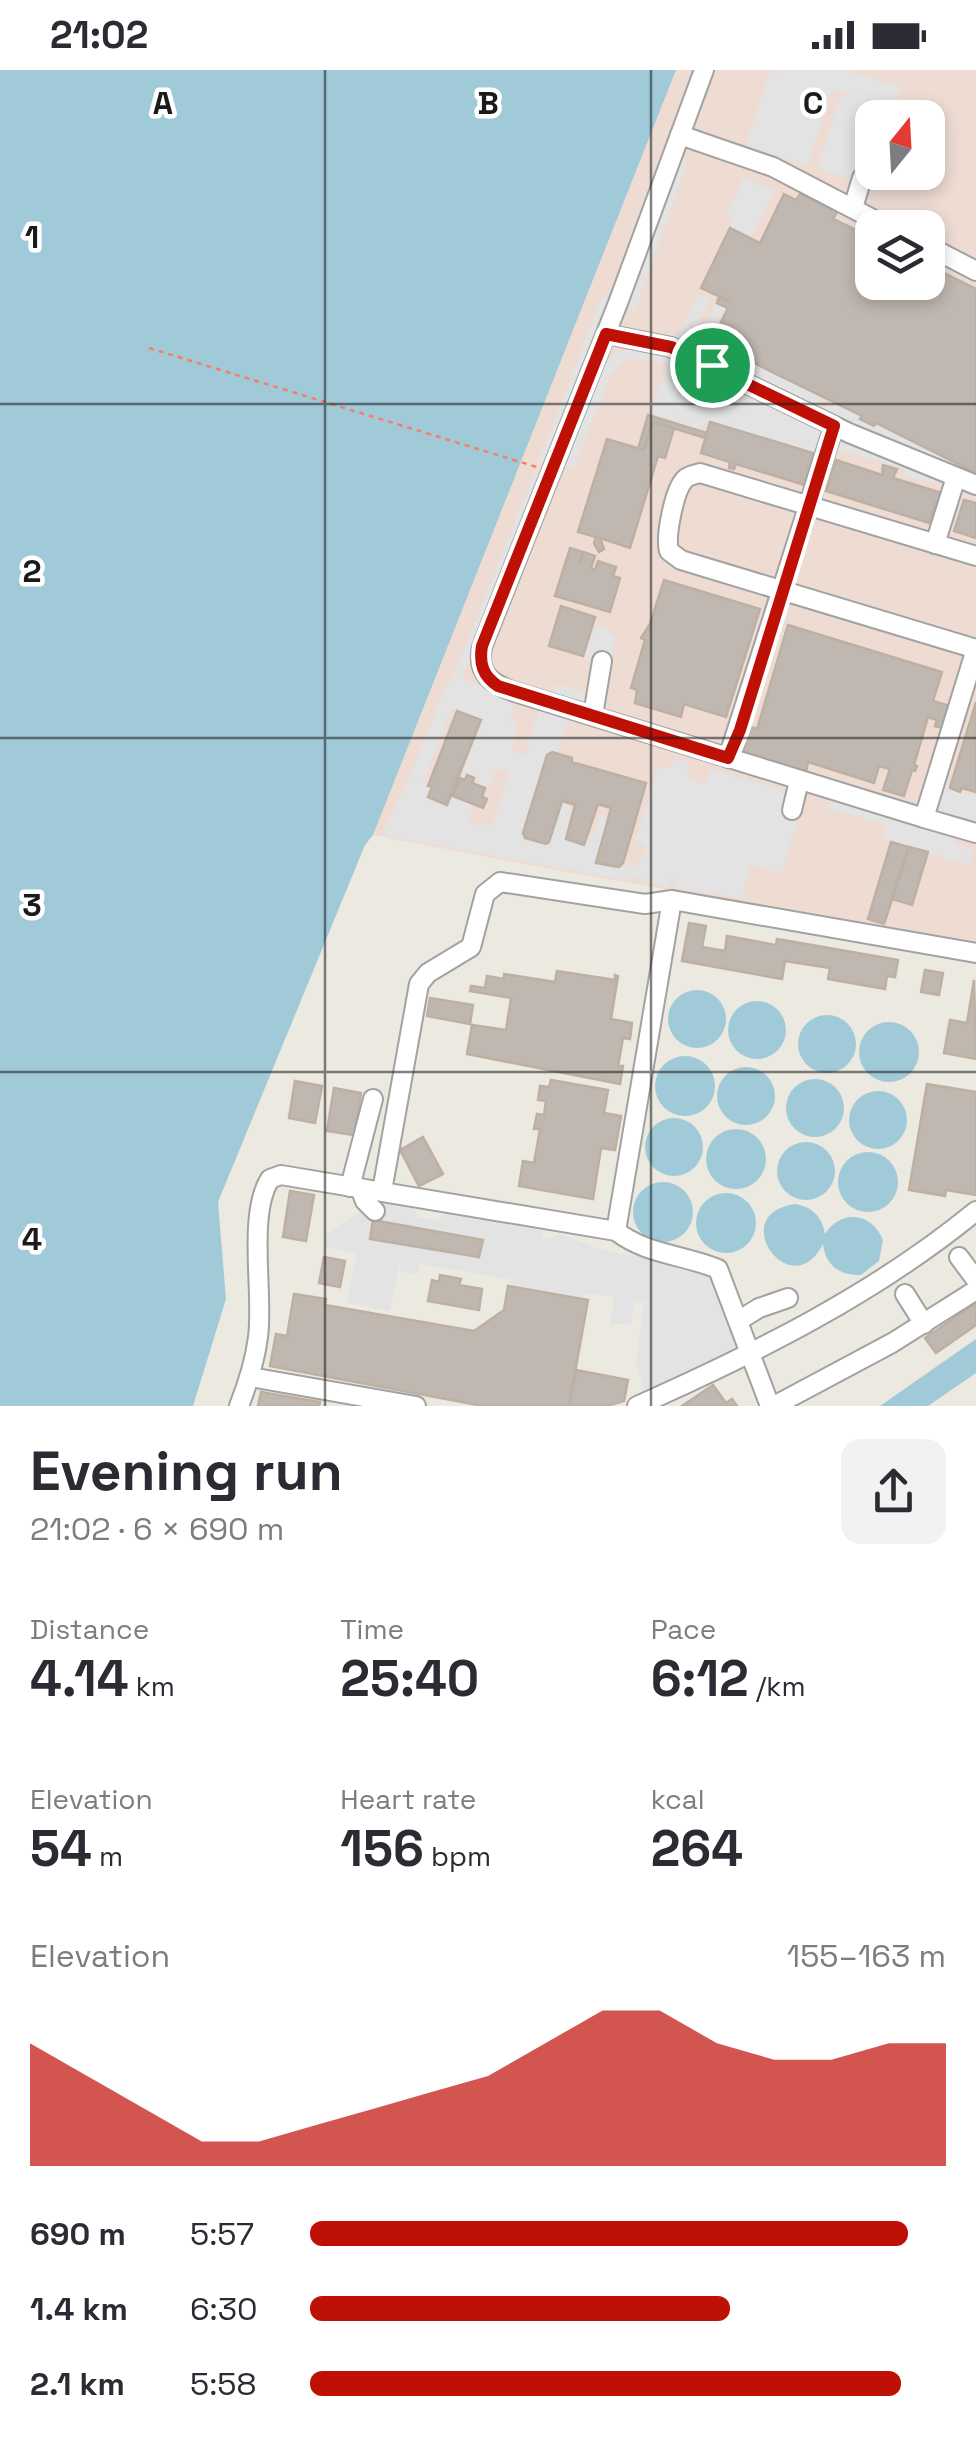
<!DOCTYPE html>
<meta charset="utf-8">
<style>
body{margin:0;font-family:"Space Grotesk",sans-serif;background:#f2f2f3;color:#2b2b33;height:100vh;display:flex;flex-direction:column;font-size:38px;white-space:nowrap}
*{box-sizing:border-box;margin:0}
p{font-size:32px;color:#7c7c81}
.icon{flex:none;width:55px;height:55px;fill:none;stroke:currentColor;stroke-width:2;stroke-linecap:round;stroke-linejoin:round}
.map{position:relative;height:1336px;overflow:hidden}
.drawer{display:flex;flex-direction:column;background:#fff;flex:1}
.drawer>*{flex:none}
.needle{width:65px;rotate:18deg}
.fabs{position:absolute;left:855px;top:30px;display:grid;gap:20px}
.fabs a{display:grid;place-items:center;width:90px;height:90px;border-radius:20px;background:#fff;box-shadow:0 5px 15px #0003;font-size:50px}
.pin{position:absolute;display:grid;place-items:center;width:85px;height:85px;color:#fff;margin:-42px;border:5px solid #fff;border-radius:50%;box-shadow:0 2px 10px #0007}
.round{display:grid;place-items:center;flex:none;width:105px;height:105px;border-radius:20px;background:#f2f2f3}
.summary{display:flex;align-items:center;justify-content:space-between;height:170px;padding:0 30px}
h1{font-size:55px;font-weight:600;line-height:75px}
.metrics{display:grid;grid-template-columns:repeat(3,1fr);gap:15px;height:170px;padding:10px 30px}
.metrics div{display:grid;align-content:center}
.metrics b{font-size:50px;font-weight:600}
.metrics small{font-size:28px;font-weight:400}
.metrics p{font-size:28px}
.chart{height:280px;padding:20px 30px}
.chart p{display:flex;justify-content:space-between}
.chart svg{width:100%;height:180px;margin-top:10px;fill:#bf1006;opacity:.7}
ul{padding:0 30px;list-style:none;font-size:32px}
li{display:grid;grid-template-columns:160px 120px 1fr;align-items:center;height:75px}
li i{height:25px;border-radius:12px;background:#bf1006}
.status{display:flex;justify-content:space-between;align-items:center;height:70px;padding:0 50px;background:#fff;direction:ltr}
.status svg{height:28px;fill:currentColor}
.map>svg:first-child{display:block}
.military{fill:#eedcd3;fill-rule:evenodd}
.parking{fill:#e3e3e3;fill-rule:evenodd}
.water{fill:#a1cad9}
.building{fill:#c0b8b0;stroke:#bdb0a3;stroke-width:2.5}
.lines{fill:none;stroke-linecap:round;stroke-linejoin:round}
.minor-casing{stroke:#a2a2a2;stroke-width:22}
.path{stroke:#f57e68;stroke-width:2.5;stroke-dasharray:5 5;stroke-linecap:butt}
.minor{stroke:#fff;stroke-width:18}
.route-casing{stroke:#fff;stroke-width:20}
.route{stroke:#bf1006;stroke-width:12}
.grid{fill:none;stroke:#1b1b1b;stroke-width:2.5;stroke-opacity:0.55}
.grid-label{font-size:32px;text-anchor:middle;font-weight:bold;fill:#1b1b1b;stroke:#fff;stroke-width:9;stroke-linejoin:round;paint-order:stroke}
</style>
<div class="status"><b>21:02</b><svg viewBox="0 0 49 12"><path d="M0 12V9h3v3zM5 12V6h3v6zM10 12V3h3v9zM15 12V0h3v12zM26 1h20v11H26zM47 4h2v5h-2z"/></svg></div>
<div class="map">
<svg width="976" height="1336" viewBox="0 0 976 1336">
<rect width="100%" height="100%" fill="#ece9e0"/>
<path class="military" d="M509,0H976V872L571,803L373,765ZM872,48H928V102H872ZM872,158H928V212H872Z"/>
<g class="parking">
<polygon points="778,0 848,0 900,17 897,27 907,30 901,47 879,47 869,43 867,47 872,50 872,102 883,103 879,118 817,98 841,25 850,27 849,23 821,17 831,21 807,95 746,75 770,1 779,4"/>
<polygon points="679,87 688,91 635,240 624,236"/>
<polygon points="744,107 774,121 751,168 730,158 733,150 724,143 728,141"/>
<polygon points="698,224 710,230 699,254 704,257 717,233 726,237 704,284 673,267 679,263"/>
<polygon points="602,227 610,230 547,397 538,393"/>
<polygon points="713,272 821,326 814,338 705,285"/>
<polygon points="631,279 650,280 725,308 937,406 934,414 904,404 905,399 842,380 835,382 831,389 710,352 693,359 650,345 666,295 635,288 624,291 611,304 573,399 563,397 599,305 607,292 620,282"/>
<polygon points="830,330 862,346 861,350 874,356 876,353 947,389 940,396 824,343"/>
<path d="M534,404L543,407L462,609L495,620L494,625L513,631L511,651L516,653L517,658L512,682L525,685L539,639L559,645L571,643L525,768L545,774L549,772L562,731L573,734L568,759L564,758L562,763L567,765L566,769L584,775L591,763H595L601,745L608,747L596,793L605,796L607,793V797L616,800L619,795H636L646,783L645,775L636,770L655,707L659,698L670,697L676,688L689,693L686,704L693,711L706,714L711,699L805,728L781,804L751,794L741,828L674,818L675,810L670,809L668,817L647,812L642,806L625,810L388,766L384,761L411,703L443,623L454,605ZM452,639L480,650L481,657L465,690L467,692L461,709L465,710L471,704L479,711L477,715L489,718L496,700L509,701L492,757L468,752L473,734L459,731L460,728L451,725L447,735L428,727L432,717L423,713Z"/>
<polygon points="595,555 605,558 616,569 603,614 608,641 553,625 556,614 589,624 595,598 585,589"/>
<polygon points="942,708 950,710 948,718 976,726 976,770 957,765 954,774 973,780 969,795 891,772 883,767 886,755 828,738 831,727 928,756"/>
<polygon points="377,1131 415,1138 417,1147 440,1151 443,1142 542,1159 543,1169 563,1165 602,1180 713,1200 739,1270 737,1277 732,1286 684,1308 644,1319 636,1293 644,1232 635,1233 631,1254 610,1254 614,1230 612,1226 586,1224 583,1229 514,1217 508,1209 420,1194 417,1204 400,1201 400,1191 390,1241 347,1233 357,1183 324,1177 326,1164"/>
</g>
<g class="water">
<polygon points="0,0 676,0 373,765 365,775 218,1132 226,1229 193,1336 0,1336"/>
<circle cx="697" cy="949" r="29"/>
<circle cx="757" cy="960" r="29"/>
<circle cx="827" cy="974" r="29"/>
<circle cx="889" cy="982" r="30"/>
<circle cx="685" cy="1016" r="30"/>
<circle cx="746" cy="1026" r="29"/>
<circle cx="815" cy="1038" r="29"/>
<circle cx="878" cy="1050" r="29"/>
<circle cx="674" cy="1077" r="29"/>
<circle cx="736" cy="1089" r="30"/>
<circle cx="806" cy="1101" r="29"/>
<circle cx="868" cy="1112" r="30"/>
<circle cx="663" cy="1142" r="30"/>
<circle cx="726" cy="1153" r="30"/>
<path d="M795,1134C813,1137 822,1147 825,1164C841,1139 872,1142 883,1170L879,1191L861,1205C840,1206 825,1195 823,1174C792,1237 724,1144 795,1134Z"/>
<polygon points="976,1269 976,1303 928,1336 880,1336"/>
</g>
<g class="building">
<polygon points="784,124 796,130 800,124 837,142 833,149 860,162 862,158 872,163 872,212 928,212 928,195 976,219 976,403 876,353 874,356 860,349 862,346 711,272 728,238 717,233 718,229 731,232 701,218 730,158 760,173"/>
<polygon points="648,345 707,363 705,368 653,352 644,380 638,379"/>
<polygon points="653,352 674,358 665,388 658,386 630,478 600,468 604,479 599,482 594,473 596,467 578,462 607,369 644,380"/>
<polygon points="710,352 813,383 804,415 736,394 734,399 729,398 730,392 701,383"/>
<polygon points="836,390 882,405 883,395 897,399 893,408 939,422 938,426 943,428 941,434 936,432 929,453 826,421"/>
<polygon points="964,430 976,433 976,468 954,461"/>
<polygon points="570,478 583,482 579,495 584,482 595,486 591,498 595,500 598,491 616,497 613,506 620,508 610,542 555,526"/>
<polygon points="664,510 760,539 726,647 684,634 681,647 635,633 637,620 631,618 645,570 641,568 650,554"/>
<polygon points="561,536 595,547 583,586 549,576"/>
<polygon points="788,555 942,602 933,631 950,636 943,658 935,656 937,650 928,647 914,695 917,696 915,701 912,700 904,726 883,720 890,699 879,696 874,713 808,692 806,702 743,683 751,657 757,659"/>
<polygon points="976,632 976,722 962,718 960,722 950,718 951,714"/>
<polygon points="457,641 481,650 447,735 428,727 432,717 428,716"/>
<polygon points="552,682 572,688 572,692 646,713 623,793 619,797 596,793 611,738 598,734 584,775 566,769 575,735 562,731 549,772 546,774 525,768 523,763 547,685"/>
<polygon points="467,705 474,708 472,713 485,718 482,727 487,729 483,738 453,726 460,708 465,710"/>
<polygon points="891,772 909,777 884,854 868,849"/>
<polygon points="909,777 928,782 912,835 892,829"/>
<polygon points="689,853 706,856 702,877 725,881 727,866 776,875 777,869 898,890 895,907 887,906 885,919 828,909 830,898 785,891 782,909 682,891"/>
<polygon points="925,900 943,903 939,925 921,922"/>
<polygon points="557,901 615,910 615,905 618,906 611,949 632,953 630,969 623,968 618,996 623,996 620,1014 467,984 472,955 506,960 511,928 470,921 471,916 485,918 487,906 504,909 504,904 555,912"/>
<polygon points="974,910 976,989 944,983 950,950 967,953"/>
<polygon points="430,928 473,935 470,954 427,946"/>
<polygon points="551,1010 608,1020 604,1043 621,1046 615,1080 601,1078 593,1129 519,1116 523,1091 534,1093 540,1059 534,1059 537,1044 544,1045 546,1031 538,1030 540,1016 549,1017"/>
<polygon points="295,1011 322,1016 315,1053 289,1048"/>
<polygon points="927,1014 976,1022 976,1125 946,1120 945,1126 909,1120"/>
<polygon points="334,1018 361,1023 354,1065 327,1061"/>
<polygon points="423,1067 443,1104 419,1116 400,1080"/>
<polygon points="290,1121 314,1125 306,1171 283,1167"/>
<polygon points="373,1150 483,1170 479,1187 370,1169"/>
<polygon points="324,1187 345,1191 340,1217 319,1213"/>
<polygon points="440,1205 461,1209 459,1215 482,1219 479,1240 428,1231 432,1210 439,1212"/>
<polygon points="508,1216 588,1230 569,1336 483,1336 270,1296 276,1264 287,1266 294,1224 326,1229 325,1235 474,1261 504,1240"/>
<polygon points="976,1233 976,1255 936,1283 925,1268"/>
<polygon points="576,1300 628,1310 624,1331 606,1336 569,1336"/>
<polygon points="713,1315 726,1333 732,1329 737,1336 682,1336"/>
<polygon points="261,1322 320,1332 319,1336 258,1336"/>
</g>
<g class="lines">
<defs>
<g id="minor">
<path d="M704,0L618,233L482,577C476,604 492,614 515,622L924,748L976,579"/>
<polyline points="680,65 773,97 890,158"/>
<polyline points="853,138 862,108"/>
<polyline points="928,176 976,201"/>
<polyline points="606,264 671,277 849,363 976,415"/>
<polyline points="935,474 956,407"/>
<path d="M976,486L700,403C694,405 689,405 685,409C674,420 665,467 669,481L681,490L976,579"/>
<polyline points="593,645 602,591"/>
<polyline points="728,688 834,356"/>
<polyline points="792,740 799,711"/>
<polyline points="924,748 976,763"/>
<polyline points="350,1117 373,1029"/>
<polyline points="360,1118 365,1131 375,1141"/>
<polyline points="382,1121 419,914 428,903 471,877 485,824 500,812 645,834 672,830 976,883"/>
<polyline points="616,1161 672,830"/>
<polyline points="959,1187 976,1210"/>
<polyline points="905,1224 924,1254"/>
<polyline points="738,1251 759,1238 788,1228"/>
<polyline points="250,1307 416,1336"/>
<path d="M239,1336C248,1313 255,1291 258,1267C264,1225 247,1145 270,1109L281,1105L616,1161C647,1185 682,1184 718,1199L770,1336"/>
<path d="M637,1336C756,1283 875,1224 976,1141"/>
<polyline points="774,1336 892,1273 976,1220"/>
</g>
</defs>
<use href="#minor" class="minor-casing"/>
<polyline class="path" points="149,278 540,398"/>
<use href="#minor" class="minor"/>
</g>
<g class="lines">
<defs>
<path id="route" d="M606,264L671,277L834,356L740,660L728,688L498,616C483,606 479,594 482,576Z"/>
</defs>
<use href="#route" class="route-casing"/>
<use href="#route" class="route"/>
</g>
<path class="grid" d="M325,0V1336M651,0V1336M0,334H976M0,668H976M0,1002H976"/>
<g class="grid-label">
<text x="163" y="44">A</text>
<text x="488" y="44">B</text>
<text x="813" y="44">C</text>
<text x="32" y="178">1</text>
<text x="32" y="512">2</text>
<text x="32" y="846">3</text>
<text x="32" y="1180">4</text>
</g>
</svg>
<div class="fabs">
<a><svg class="needle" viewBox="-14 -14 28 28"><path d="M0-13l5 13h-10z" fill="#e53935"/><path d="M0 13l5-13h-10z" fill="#7c7c81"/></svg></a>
<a><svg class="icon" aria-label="layers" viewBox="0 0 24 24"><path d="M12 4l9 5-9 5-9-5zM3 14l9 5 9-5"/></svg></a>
</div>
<div class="pin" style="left:712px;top:295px;background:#1e9e55"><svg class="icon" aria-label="arrive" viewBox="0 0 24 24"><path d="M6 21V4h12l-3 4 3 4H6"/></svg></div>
</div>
<section class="drawer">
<div class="summary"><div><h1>Evening run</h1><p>21:02 · 6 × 690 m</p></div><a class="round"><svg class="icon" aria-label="share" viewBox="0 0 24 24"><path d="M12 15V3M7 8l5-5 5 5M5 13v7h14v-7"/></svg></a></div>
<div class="metrics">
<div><p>Distance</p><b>4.14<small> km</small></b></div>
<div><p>Time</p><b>25:40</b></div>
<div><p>Pace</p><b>6:12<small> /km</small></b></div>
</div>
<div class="metrics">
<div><p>Elevation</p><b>54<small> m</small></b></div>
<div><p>Heart rate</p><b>156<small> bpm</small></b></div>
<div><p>kcal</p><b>264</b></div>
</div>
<div class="chart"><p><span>Elevation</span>155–163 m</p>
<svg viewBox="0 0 160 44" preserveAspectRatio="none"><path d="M0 44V14L10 22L20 30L30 38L40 38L50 34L60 30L70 26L80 22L90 14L100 6L110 6L120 14L130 18L140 18L150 14L160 14V44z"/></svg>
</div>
<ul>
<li><b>690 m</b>5:57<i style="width:94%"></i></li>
<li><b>1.4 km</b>6:30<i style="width:66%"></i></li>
<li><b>2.1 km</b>5:58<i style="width:93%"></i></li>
</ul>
</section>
